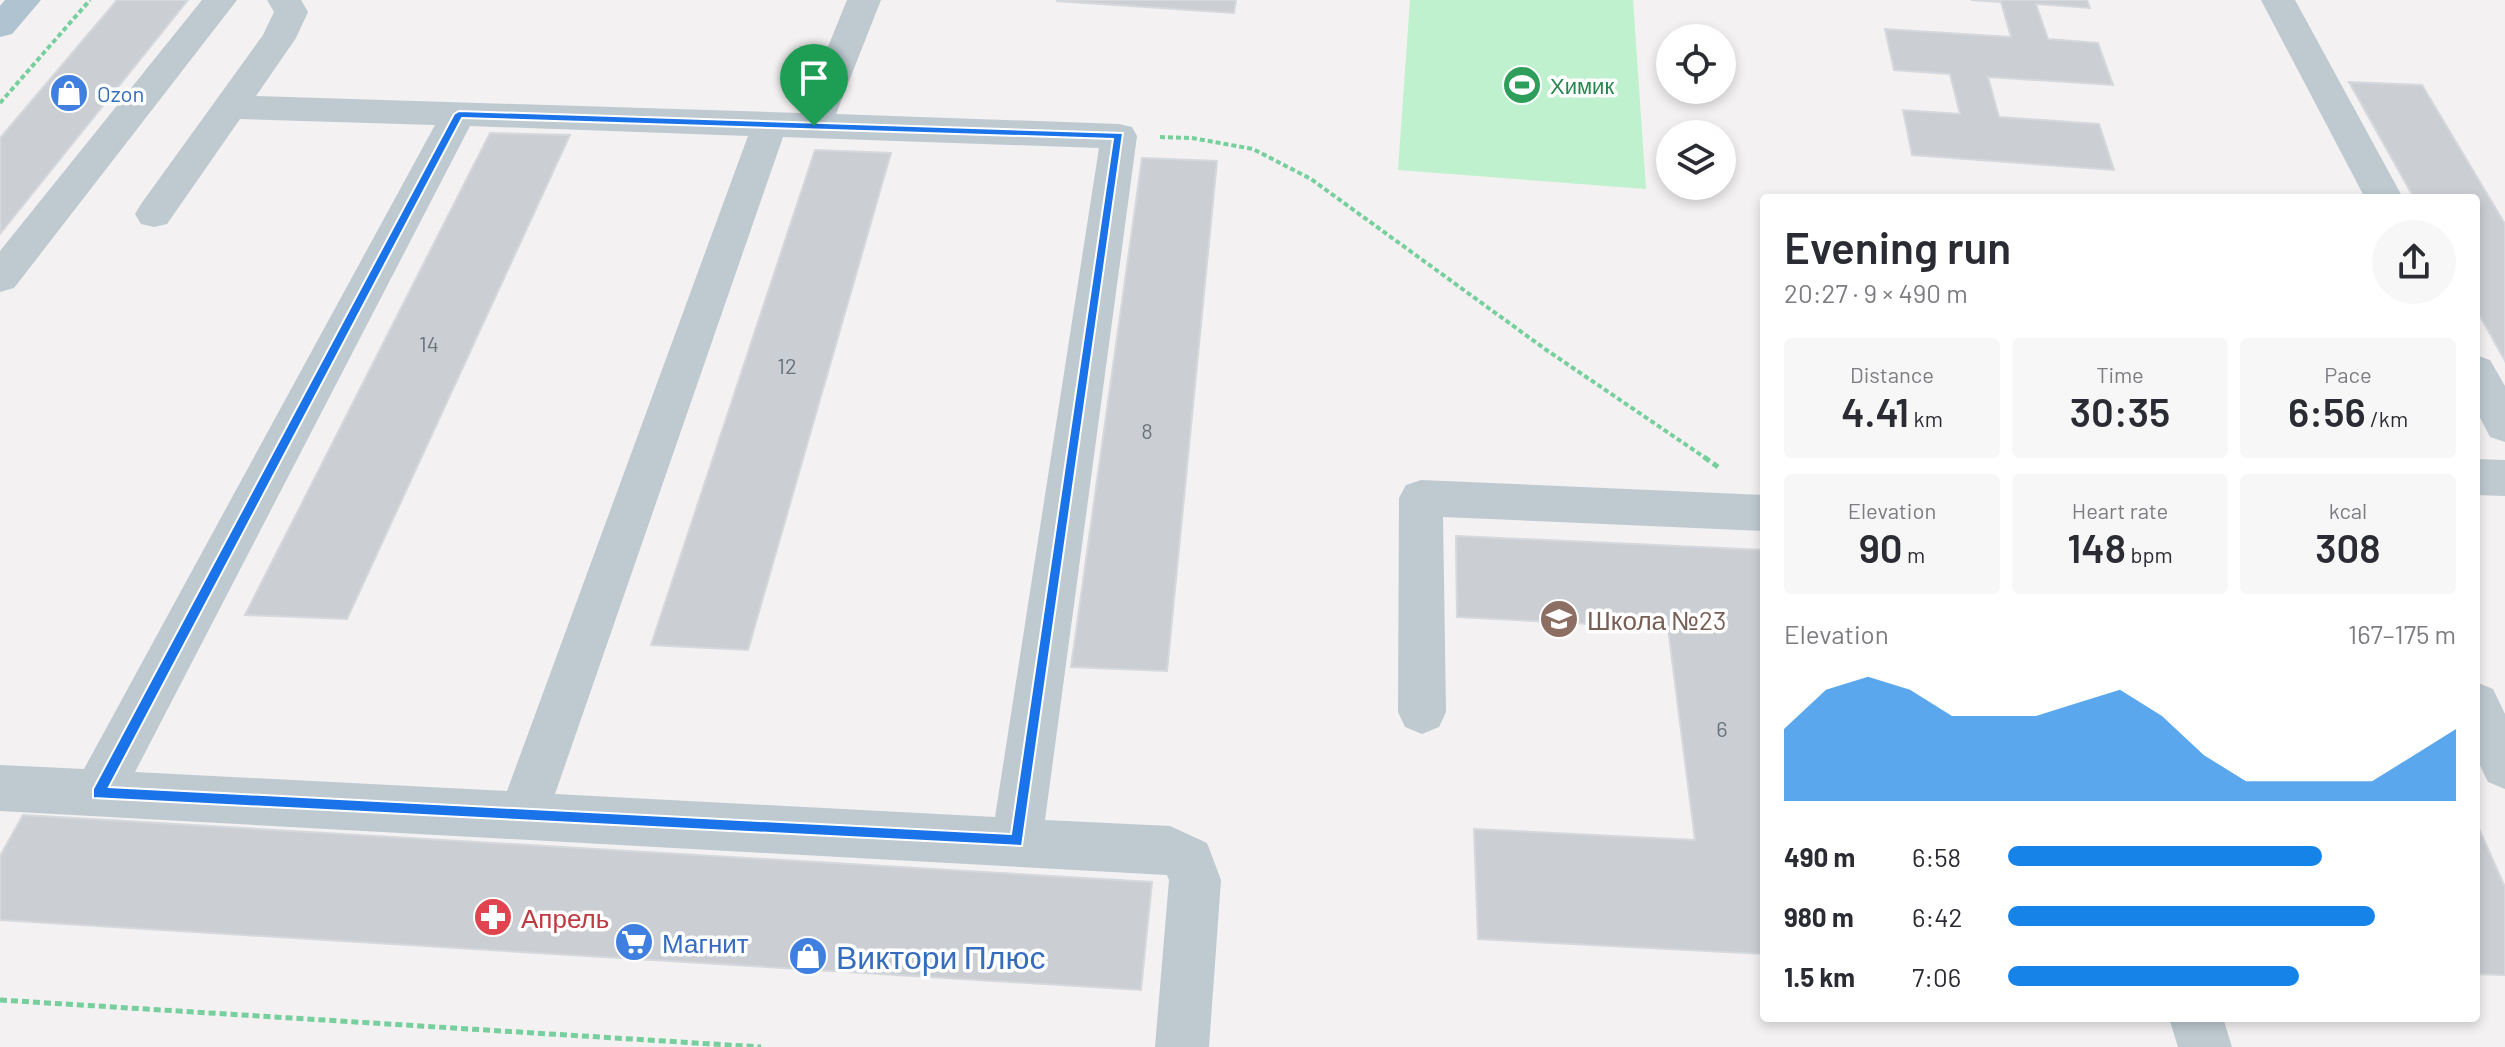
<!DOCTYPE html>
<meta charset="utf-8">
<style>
body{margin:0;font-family:Barlow,sans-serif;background:#f7f7f7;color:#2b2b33;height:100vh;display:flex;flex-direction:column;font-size:30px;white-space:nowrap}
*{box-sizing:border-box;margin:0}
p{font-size:26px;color:#7c7c81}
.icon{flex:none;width:44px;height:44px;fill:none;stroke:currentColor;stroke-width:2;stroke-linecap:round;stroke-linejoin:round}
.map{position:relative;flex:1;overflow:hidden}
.details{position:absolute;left:1760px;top:194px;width:720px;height:828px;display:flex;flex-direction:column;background:#fff;border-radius:8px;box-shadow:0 4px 12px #0003}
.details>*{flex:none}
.buttons{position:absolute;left:1656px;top:24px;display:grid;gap:16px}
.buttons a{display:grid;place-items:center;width:80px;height:80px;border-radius:50%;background:#fff;box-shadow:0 4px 12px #0003;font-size:40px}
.pin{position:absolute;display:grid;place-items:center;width:68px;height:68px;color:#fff;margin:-82px -34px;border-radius:50% 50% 50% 0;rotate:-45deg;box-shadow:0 0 8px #0007}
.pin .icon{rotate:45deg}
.round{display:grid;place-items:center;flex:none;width:84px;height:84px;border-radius:42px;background:#f7f7f7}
.summary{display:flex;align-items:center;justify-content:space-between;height:136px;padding:0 24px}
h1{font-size:44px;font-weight:600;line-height:60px}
.metrics{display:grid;grid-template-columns:repeat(3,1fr);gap:12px;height:136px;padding:8px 24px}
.metrics div{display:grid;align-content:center;border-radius:8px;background:#f7f7f7;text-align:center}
.metrics b{font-size:40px;font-weight:600}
.metrics small{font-size:22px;font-weight:400}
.metrics p{font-size:22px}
.chart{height:224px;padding:16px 24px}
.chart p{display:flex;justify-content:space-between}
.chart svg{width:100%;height:144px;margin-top:8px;fill:#1683e8;opacity:.7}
ul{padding:0 24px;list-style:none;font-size:26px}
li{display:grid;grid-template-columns:128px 96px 1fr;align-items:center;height:60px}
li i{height:20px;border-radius:10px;background:#1683e8}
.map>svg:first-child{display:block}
.green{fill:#c0f1cf}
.building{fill:#cbced3;stroke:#d5d8dc;stroke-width:2}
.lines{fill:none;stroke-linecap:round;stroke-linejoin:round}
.path-far1{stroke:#77cf9d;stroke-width:4;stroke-dasharray:5 3;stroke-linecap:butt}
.path{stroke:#77cf9d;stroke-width:5;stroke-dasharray:7 4;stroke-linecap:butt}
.minor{fill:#bec9d0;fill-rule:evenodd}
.major{fill:#b0c3d0;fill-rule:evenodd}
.route{fill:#1a73e8;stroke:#fff;stroke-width:2;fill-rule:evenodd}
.labels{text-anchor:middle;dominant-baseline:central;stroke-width:7;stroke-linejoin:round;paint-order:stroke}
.far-leisure-label{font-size:22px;fill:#27864d;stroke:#fff;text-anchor:start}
.far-shop-label{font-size:22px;fill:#366cbe;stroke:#fff;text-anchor:start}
.number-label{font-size:22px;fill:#69747c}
.education-label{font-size:26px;fill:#785e54;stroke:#fff;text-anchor:start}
.health-label{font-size:26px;fill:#be3a42;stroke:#fff;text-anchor:start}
.shop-label{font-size:26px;fill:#366cbe;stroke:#fff;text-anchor:start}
.near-shop-label{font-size:32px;fill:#366cbe;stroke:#fff;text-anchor:start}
</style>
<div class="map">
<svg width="2505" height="1047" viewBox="0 0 2505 1047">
<rect width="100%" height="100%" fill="#f3f1f1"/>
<polygon class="green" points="1410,0 1633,0 1646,189 1398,170"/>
<g class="building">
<polygon points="117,0 188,0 0,234 0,138"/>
<polygon points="1236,0 1234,13 1057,1 1057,0"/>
<polygon points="1971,0 2087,0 2090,8 2036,4 2048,39 2098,43 2113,85 1988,77 1999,117 2099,124 2114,170 1912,155 1903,110 1960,114 1950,74 1894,70 1885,29 2011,37 2001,2"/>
<polygon points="2349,82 2422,85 2505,224 2505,361 2476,309 2476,198 2414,198"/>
<polygon points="490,133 570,135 347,619 245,615"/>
<polygon points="815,150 891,153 748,650 651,645"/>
<polygon points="1142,158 1217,161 1167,671 1071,667"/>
<polygon points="1456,536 1764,550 1764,954 1478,939 1474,829 1695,840 1668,628 1457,617"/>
<polygon points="23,815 1152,882 1141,990 0,920 0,856"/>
<polygon points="2476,822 2505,887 2505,975 2476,974"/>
</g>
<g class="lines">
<g class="path-far1">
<polyline points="0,103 90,0"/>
<polyline points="1160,137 1192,138 1253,149 1311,179 1545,349 1707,459"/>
</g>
<g class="path">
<polyline points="1704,457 1718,467"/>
<polyline points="0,1000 761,1047"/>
</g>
<g class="minor">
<polygon points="202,0 237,0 14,288 0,292 0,251"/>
<path d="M267,0H301L308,12L296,38L256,96L801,113L847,0H881L836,114L1119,124L1132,127L1137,136L1045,820L1170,826L1207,843L1221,880L1209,1047H1155L1169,880L1167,875L0,811V765L84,769L435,125L240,119L167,224L154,227L141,224L135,214L141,204L263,35L274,12ZM470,126L748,136L507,791L135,772ZM783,137L1099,148L995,817L555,794Z"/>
<polygon points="2261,0 2295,0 2403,198 2365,198"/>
<polygon points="2476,355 2490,360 2505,386 2505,442 2490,437 2476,410"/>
<polygon points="2476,459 2505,460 2505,496 2476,495"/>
<polygon points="1421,480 1764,495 1764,531 1443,517 1446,712 1439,727 1422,734 1405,727 1398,712 1399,498 1406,485"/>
<polygon points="2476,682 2493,689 2505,714 2505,789 2488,782 2476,757"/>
<polygon points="2169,1018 2223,1018 2232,1047 2178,1047"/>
</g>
<polygon class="major" points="5,0 41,0 12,34 0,37 0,6"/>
</g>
<path class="route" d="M459,111L1123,133L1022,846L93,798V789L454,114ZM462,118L1113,139L1011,834L109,787Z"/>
<defs>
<symbol id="stadium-disc" viewBox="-11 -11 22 22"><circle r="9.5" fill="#2e9e5b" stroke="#fff"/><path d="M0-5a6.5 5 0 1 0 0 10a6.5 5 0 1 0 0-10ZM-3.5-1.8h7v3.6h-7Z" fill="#fff"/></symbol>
<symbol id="shop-disc" viewBox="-11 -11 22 22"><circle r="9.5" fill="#3f7fe0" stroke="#fff"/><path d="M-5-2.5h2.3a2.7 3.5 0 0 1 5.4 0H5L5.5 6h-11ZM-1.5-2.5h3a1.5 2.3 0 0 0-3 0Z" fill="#fff"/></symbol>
<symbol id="school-disc" viewBox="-11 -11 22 22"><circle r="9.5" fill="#8d6e63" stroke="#fff"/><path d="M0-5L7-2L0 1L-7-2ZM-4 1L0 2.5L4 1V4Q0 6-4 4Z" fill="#fff"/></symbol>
<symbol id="pharmacy-disc" viewBox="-11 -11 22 22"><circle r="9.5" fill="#e0444e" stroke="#fff"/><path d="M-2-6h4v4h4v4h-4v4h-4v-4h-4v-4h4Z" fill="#fff"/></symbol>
<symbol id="supermarket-disc" viewBox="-11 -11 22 22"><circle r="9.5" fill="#3f7fe0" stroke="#fff"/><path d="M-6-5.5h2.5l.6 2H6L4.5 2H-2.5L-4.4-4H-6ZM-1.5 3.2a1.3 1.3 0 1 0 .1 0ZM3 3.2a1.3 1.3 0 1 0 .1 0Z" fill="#fff"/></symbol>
</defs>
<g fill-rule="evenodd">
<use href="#stadium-disc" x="1500" y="63" width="44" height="44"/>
<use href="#shop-disc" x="47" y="71" width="44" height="44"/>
<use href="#school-disc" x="1537" y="597" width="44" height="44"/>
<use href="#pharmacy-disc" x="471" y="895" width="44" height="44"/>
<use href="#supermarket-disc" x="612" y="920" width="44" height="44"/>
<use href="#shop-disc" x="786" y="934" width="44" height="44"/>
</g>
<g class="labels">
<g class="far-leisure-label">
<text x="1550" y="85">Химик</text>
</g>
<g class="far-shop-label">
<text x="97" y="93">Ozon</text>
</g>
<g class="number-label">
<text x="429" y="343">14</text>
<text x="787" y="365">12</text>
<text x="1147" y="430">8</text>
<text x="1722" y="728">6</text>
</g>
<g class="education-label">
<text x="1587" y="619">Школа №23</text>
</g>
<g class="health-label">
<text x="521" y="917">Апрель</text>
</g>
<g class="shop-label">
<text x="662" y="942">Магнит</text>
</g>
<g class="near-shop-label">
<text x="836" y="956">Виктори Плюс</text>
</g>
</g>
</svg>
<div class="buttons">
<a><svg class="icon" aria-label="locate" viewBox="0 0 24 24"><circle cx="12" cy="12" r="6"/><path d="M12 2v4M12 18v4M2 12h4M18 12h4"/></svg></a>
<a><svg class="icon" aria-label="layers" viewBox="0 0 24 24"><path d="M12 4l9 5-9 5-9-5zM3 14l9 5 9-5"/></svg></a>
</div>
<div class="pin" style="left:814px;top:126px;background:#1e9e55"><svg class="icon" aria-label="arrive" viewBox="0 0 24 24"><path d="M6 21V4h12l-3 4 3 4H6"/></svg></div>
<section class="details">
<div class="summary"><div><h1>Evening run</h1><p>20:27 · 9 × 490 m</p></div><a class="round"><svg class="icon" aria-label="share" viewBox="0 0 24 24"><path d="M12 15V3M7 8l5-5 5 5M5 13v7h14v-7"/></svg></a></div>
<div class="metrics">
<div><p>Distance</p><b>4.41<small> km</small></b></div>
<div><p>Time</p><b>30:35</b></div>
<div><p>Pace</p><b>6:56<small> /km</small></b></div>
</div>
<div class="metrics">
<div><p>Elevation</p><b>90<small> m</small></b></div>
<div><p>Heart rate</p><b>148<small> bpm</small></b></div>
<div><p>kcal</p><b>308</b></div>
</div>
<div class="chart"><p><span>Elevation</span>167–175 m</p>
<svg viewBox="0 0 160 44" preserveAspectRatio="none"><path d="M0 44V22L10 10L20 6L30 10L40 18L50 18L60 18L70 14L80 10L90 18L100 30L110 38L120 38L130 38L140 38L150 30L160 22V44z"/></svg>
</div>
<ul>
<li><b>490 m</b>6:58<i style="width:70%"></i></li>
<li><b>980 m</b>6:42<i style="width:82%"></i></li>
<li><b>1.5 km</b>7:06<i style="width:65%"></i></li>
</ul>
</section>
</div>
